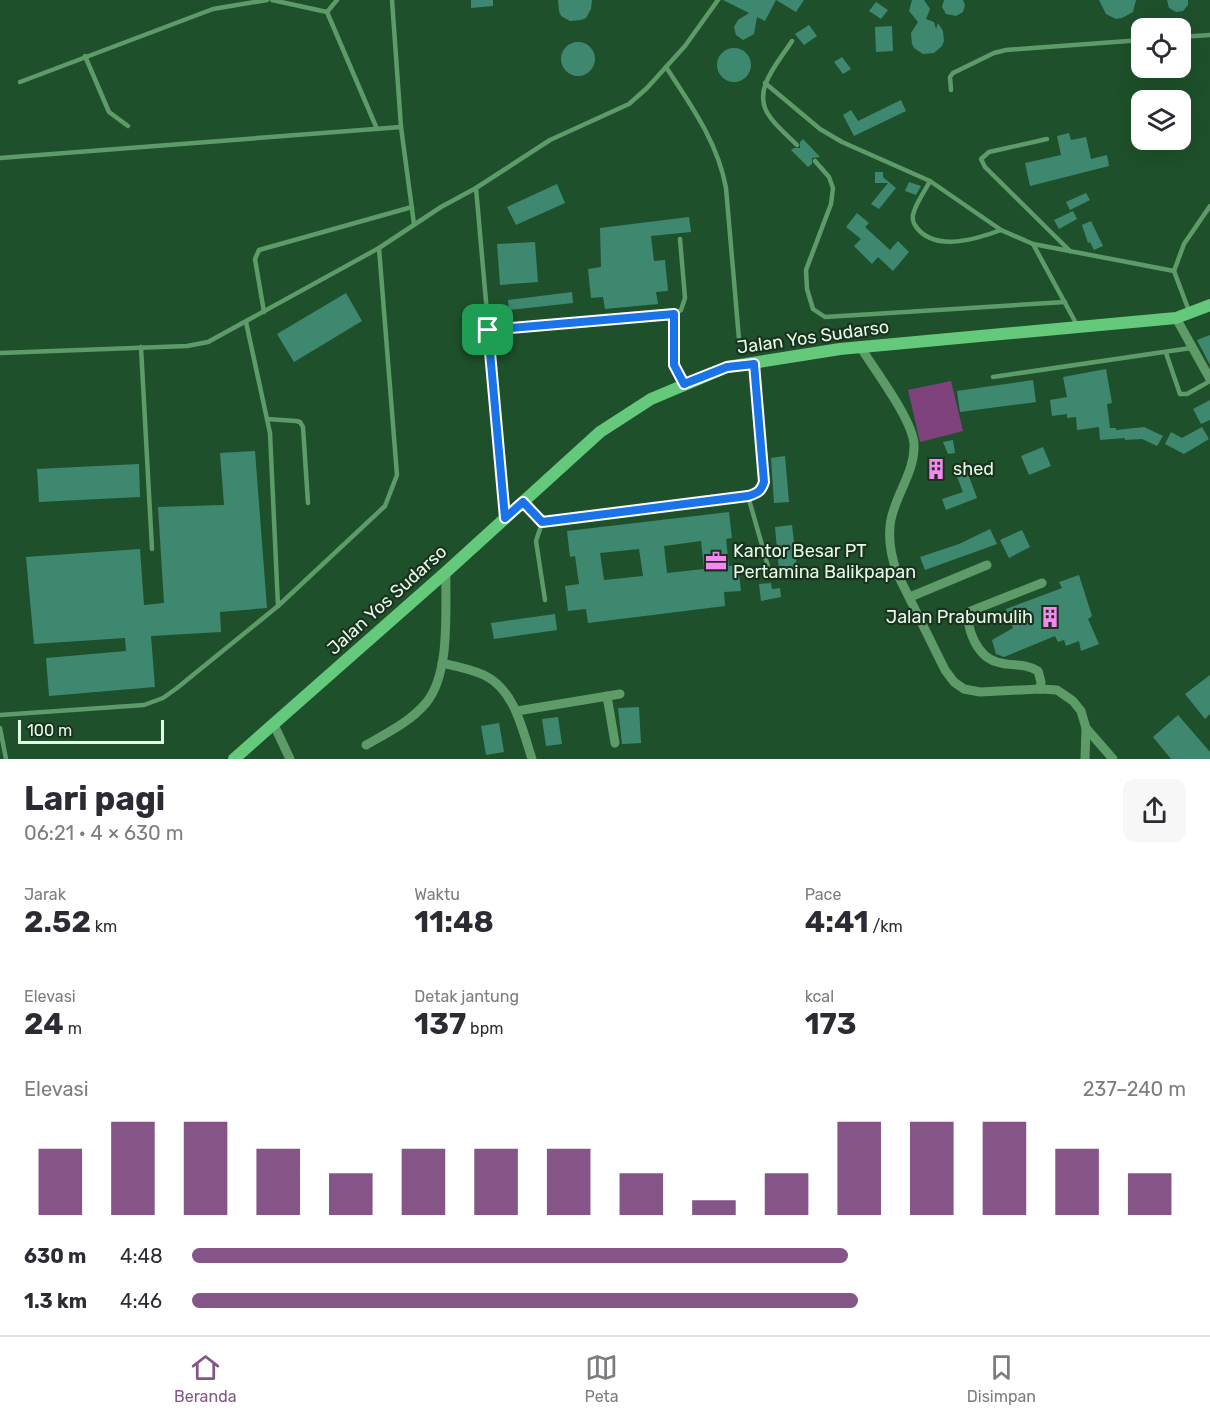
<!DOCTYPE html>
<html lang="id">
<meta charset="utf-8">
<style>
body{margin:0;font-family:Rubik,sans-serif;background:#f7f7f7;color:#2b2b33;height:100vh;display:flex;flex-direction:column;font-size:22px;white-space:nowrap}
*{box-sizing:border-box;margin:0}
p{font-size:20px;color:#7c7c81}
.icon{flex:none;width:33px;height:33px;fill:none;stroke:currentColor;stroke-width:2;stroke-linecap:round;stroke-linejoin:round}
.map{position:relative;height:759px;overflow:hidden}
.side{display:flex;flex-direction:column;background:#fff;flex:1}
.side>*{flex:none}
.buttons{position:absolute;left:1131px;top:18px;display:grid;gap:12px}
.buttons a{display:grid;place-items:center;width:60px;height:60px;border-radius:12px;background:#fff;box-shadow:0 6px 24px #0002;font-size:30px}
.scale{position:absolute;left:18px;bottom:15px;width:146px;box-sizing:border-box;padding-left:6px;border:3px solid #e2fde5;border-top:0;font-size:16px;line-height:21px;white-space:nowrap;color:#e2fde5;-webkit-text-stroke:4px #1c3120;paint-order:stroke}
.pin{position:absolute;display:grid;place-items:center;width:51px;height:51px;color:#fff;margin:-26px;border-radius:12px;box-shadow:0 3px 9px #0006}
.round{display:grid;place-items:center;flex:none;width:63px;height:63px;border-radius:12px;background:#f7f7f7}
.overview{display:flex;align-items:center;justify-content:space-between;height:102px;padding:0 24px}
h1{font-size:33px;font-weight:700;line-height:45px}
.figures{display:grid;grid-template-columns:repeat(3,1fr);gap:9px;height:102px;padding:6px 24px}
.figures div{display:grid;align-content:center}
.figures b{font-size:30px;font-weight:700}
.figures small{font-size:16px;font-weight:400}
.figures p{font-size:16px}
.chart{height:168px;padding:12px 24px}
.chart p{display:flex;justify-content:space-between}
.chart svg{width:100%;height:108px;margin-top:6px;stroke:#865588;stroke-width:6}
ul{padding:0 24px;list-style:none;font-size:20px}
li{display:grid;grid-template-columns:96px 72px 1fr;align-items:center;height:45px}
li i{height:15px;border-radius:8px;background:#865588}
.tabs{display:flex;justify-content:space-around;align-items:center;height:84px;border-top:2px solid #e1e1e2;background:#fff;font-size:16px;color:#7c7c81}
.tabs a{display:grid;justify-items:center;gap:3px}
.tabs .active{color:#865588}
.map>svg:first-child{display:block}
.green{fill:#80427c}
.building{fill:#3e8870;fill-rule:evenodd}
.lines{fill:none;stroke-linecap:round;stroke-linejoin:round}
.service{stroke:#5d9b69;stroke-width:4.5}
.minor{stroke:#5d9b69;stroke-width:9}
.secondary{stroke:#64c97b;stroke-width:12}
.route-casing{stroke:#fff;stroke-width:12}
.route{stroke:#1a73e8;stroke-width:8}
.labels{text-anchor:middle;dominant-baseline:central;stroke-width:4.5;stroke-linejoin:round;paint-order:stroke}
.street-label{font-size:18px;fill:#e2fde5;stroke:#1c3120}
.poi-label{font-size:18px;fill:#e2fde5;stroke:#1c3120;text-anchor:start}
</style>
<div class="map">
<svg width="1210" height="759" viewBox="0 0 1210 759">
<rect width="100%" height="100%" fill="#1e512b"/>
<polygon class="green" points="951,381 963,431 920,442 908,390"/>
<g class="building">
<polygon points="471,0 493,0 493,6 471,8"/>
<polygon points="558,0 592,0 591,9 586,18 581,20 570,21 561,16 559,11"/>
<polygon points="723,0 776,0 765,21 757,17 754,34 743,40 736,35 734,27 738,20 749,13"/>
<polygon points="776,0 804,0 796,12"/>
<polygon points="912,0 924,0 930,9 926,19 934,22 936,29 938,23 943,31 944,41 942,46 934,53 923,54 914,48 912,44 911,33 918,22 909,11"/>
<polygon points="944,0 963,0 965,5 963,12 956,16 946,14 942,7"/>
<polygon points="1099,0 1136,0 1133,12 1122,18 1116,19 1106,14"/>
<polygon points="1167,0 1188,0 1188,5 1183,11 1176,12 1169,8"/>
<polygon points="876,2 888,10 881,19 869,11"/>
<polygon points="809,25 817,36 804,45 795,34"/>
<polygon points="892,26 893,51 876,52 875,27"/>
<circle cx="578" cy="59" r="17"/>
<circle cx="734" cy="65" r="17"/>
<polygon points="842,57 851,69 843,74 834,62"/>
<polygon points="901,100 906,111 854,136 843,115 851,110 858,121"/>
<polygon points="1069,133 1071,140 1086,137 1091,159 1107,155 1109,166 1030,186 1025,163 1061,155 1057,136"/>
<polygon points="803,139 820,157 812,158 812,164 808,167 791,150 794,148 800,148 800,142"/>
<polygon points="875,172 883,172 883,177 896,188 879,209 871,204 888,183 875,183"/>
<polygon points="909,182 921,186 916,195 905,191"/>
<polygon points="557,184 565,203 516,225 507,207"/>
<polygon points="1086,193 1090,200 1070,210 1066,202"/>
<polygon points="1073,211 1077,219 1059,229 1054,220"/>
<polygon points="857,213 869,223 865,227 890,250 898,241 909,252 893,271 878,257 872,264 854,246 861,239 846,227"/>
<polygon points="689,217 691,232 651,236 654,261 665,260 668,291 656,292 658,304 605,309 603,297 591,298 588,269 601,267 600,228"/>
<polygon points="1091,221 1103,246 1094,250 1090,242 1088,243 1082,225"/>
<polygon points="535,242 538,282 500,285 497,244"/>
<polygon points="572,292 573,303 509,310 508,300"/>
<polygon points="346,293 362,321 294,362 277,334"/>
<polygon points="1210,335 1210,365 1197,340"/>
<polygon points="1106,369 1112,403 1107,404 1110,428 1116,428 1116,430 1144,427 1163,436 1157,446 1142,439 1125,440 1125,438 1100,440 1099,427 1077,430 1076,417 1067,418 1067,414 1052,416 1050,400 1067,397 1063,377"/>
<polygon points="1033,380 1036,402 960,412 957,391"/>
<polygon points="1210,400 1210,420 1201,424 1193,409"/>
<polygon points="1202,427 1209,439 1184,454 1165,444 1171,432 1182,438"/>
<polygon points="953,440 955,453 948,454 943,442"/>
<polygon points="1043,447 1051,466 1029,475 1021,456"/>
<polygon points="255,451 267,608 220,612 221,632 151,636 155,687 49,696 46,658 126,651 125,638 34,644 26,557 140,549 144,605 164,603 158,507 224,505 220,453"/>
<polygon points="785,456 789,502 774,503 771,458"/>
<polygon points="139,464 140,497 39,502 37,469"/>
<polygon points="967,471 977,498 946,510 942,499 963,492 956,474"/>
<path d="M729,512L732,538L726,539L729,566L738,565L741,591L724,592L725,606L588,623L586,609L568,611L565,586L579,584L575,556L570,557L567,531ZM701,541L704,569L667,573L664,546ZM639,549L643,576L604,580L600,553Z"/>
<polygon points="792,525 797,568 779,570 775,527"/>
<polygon points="990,529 997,544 925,570 920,557 959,544"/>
<polygon points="1022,530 1030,547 1009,558 1000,540"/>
<polygon points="1079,575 1092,616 1088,619 1099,644 1081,651 1079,641 1066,646 1064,640 1058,642 1055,636 1004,657 996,654 992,640 1013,628 1006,609 1062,588 1059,582"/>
<polygon points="771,583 772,589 780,588 781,597 761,601 759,584"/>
<polygon points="555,614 557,630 494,639 491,623"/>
<polygon points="1210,675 1210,714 1205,719 1185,694"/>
<polygon points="639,707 641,743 622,744 618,708"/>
<polygon points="1178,715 1210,752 1210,759 1171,759 1153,737"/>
<polygon points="558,717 562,744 546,746 542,719"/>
<polygon points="499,723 504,752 486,755 481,726"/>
</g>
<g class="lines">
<g class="service">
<polyline points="272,0 327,12 377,129"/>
<polyline points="392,0 401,127 414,224"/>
<polyline points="327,12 337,0"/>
<polyline points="1180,37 1210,35"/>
<path d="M792,41C778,63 750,91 770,117C777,127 788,136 797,145"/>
<polyline points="85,56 109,112 128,126"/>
<path d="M666,67C691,105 718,143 726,188L739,339"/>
<polyline points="20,82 213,9 267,0"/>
<polyline points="765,83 820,129 842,142 930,181 1001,230 1033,244 1174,271"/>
<polyline points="951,90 950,77 953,73 994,53 1006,50 1142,40"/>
<polyline points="1047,139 989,152 981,159 985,167 1070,251"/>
<polyline points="0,158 401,127"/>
<polyline points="815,161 829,177 833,188 831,204 806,270 807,289 813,309 825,317 1065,302"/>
<path d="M930,181C925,191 915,204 913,215C912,220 913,223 917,228C936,252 977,239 1001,230"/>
<polyline points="476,188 505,517"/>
<polyline points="1033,244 1077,325"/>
<polyline points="1189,311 1174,271 1184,244 1210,206"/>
<polyline points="264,312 255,259 259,250 412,207"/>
<path d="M674,314C673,338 669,363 684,384"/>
<polyline points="488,330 676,313 681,310 685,298 680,239"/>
<polyline points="141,347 152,549"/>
<polyline points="0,353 187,346 208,342 379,248 441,207 476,188 550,140 629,104 647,88 685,46 718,0"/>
<polyline points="1166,353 1180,394 1187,394 1210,381"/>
<polyline points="993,377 1191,348"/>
<polyline points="267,419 296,421 300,422 303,427 308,503"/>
<polyline points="748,496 771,577"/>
<polyline points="523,502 542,523"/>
<polyline points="542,523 554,519 748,496 758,493 764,482 754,364"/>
<polyline points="542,523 536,541 545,600"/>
<polyline points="278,606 385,506 397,475 379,248"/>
<polyline points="0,715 144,705 163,698 177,688 278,606 270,433 246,322"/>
<polyline points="0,728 6,759"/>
</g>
<g class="minor">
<polyline points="1176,318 1210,379"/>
<path d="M860,346C874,370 912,418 914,444C915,468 901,487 894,509C886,530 890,553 897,573L945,670L954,682L964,689L980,692L1040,689L1057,690L1073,701L1081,711L1086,728L1113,759"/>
<polyline points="910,597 987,565"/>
<path d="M442,663C456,666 471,669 484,675C515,690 522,729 532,759"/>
<path d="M1040,689L1041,682L1038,671C1023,662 1012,667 997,662C978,657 966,630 969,612L976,609L1042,583"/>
<polyline points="607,696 615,743"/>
<polyline points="517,711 620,694"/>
<polyline points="274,725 290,759"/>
<path d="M366,745C387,733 410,722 426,703C451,673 445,609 446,572"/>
<polyline points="1085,759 1086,728"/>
</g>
<polyline class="secondary" points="234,759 446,572 600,432 651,399 727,367 840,349 1176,318 1210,305"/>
</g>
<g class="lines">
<defs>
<path id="route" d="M674,314V365L684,384L727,367L754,364L764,482C761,491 758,493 748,496L542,522L523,502L505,518L488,330Z"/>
</defs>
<use href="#route" class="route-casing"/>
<use href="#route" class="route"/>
</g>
<defs>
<symbol id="building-bare" viewBox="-9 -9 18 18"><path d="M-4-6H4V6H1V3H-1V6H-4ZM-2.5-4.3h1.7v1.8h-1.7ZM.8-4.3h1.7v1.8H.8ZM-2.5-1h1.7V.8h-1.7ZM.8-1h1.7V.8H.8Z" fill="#f589ef" stroke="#1c3120" stroke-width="2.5" paint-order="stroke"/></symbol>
<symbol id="office-bare" viewBox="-9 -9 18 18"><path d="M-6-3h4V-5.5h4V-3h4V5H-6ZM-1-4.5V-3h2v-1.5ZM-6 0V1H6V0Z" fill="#f589ef" stroke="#1c3120" stroke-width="2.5" paint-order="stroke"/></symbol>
</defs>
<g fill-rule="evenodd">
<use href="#building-bare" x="921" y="454" width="30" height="30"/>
<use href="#office-bare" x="701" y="546" width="30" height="30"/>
<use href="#building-bare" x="1035" y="602" width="30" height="30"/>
</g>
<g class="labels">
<g class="street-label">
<text transform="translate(813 337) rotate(-8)">Jalan Yos Sudarso</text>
<text transform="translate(387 600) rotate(-42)">Jalan Yos Sudarso</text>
</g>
<g class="poi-label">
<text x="953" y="469">shed</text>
<text x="733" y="551">Kantor Besar PT<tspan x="733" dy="21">Pertamina Balikpapan</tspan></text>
<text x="1033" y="617" text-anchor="end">Jalan Prabumulih</text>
</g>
</g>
</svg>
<div class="buttons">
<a><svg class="icon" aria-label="locate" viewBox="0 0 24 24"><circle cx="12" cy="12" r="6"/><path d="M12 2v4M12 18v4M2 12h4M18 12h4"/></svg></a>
<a><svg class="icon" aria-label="layers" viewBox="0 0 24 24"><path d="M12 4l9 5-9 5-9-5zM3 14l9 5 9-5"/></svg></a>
</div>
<div class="scale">100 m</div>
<div class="pin" style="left:488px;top:330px;background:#1e9e55"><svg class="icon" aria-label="arrive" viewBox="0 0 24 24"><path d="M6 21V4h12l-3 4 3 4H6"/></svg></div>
</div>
<section class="side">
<div class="overview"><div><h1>Lari pagi</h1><p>06:21 · 4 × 630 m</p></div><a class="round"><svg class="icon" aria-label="share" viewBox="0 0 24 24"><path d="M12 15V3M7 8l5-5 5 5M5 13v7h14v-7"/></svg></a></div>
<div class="figures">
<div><p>Jarak</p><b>2.52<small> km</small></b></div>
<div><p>Waktu</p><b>11:48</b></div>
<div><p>Pace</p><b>4:41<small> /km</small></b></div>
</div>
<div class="figures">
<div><p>Elevasi</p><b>24<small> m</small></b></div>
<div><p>Detak jantung</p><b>137<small> bpm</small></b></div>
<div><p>kcal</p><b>173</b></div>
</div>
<div class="chart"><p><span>Elevasi</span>237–240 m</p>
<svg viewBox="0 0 160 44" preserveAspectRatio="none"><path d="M5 44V17M15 44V6M25 44V6M35 44V17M45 44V27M55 44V17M65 44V17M75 44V17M85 44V27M95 44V38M105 44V27M115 44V6M125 44V6M135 44V6M145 44V17M155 44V27"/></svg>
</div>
<ul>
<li><b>630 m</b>4:48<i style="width:66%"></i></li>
<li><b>1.3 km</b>4:46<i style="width:67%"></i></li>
</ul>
</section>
<nav class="tabs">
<a class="active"><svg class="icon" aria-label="home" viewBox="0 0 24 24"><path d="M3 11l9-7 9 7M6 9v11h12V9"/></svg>Beranda</a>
<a><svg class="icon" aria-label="map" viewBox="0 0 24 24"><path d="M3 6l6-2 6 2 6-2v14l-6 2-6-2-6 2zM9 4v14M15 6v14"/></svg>Peta</a>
<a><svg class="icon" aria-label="saved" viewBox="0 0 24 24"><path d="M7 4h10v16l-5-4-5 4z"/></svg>Disimpan</a>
</nav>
